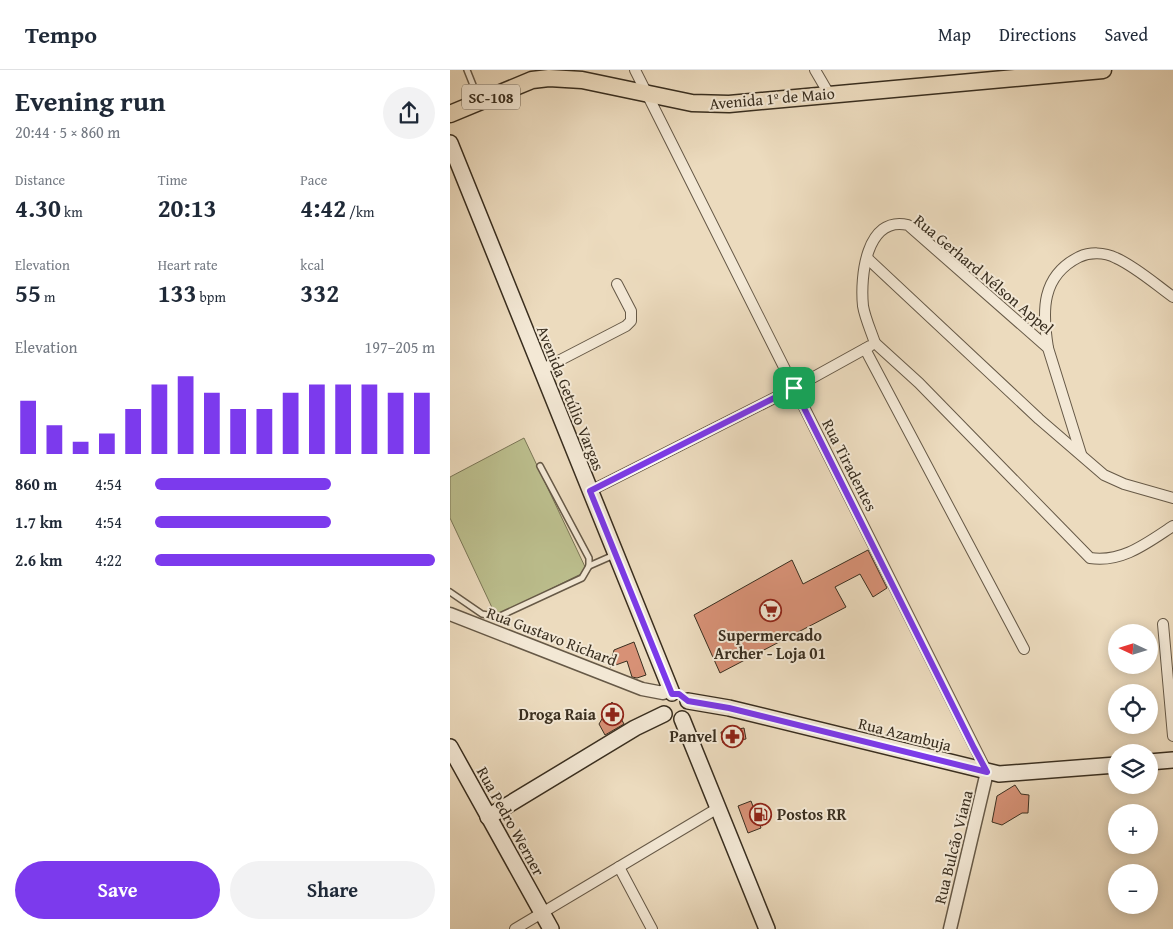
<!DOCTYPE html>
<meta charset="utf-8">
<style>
body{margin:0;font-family:"Gentium Book Plus",serif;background:#f2f2f3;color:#1f2937;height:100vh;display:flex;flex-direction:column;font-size:19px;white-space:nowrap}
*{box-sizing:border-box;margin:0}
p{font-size:16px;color:#747a83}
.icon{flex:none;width:28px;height:28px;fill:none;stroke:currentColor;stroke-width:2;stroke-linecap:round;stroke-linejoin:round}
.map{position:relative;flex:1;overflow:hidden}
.side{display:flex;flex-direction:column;background:#fff;width:450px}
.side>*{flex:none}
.needle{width:32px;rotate:274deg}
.tools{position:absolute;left:658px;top:554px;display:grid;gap:10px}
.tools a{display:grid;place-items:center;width:50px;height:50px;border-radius:50%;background:#fff;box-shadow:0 2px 12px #0003;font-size:25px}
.pin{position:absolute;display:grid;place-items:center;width:42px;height:42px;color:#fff;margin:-21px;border-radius:10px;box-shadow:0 2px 8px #0006}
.round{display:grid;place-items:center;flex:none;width:52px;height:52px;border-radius:26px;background:#f2f2f3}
.overview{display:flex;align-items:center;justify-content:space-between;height:85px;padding:0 15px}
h1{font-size:28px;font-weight:700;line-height:38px}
.stats{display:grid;grid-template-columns:repeat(3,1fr);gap:8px;height:85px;padding:5px 15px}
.stats div{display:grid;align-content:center}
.stats b{font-size:25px;font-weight:700}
.stats small{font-size:14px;font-weight:400}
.stats p{font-size:14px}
.chart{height:140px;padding:10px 15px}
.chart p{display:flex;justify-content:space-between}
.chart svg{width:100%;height:90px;margin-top:5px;stroke:#7c3aed;stroke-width:6}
.cta{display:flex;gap:10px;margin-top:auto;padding:10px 15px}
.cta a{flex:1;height:58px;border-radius:30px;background:#7c3aed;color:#fff;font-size:20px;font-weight:700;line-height:58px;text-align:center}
.cta a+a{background:#f2f2f3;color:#1f2937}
ul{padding:0 15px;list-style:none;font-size:16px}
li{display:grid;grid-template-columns:80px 60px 1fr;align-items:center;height:38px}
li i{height:12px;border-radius:6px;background:#7c3aed}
header{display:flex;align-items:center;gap:30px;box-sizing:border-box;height:70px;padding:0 25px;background:#fff;border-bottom:1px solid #e0e1e3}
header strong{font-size:24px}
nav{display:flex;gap:28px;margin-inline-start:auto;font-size:18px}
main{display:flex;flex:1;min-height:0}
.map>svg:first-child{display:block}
.green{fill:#bcbf8e;stroke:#7a7656}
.building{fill:#d79176;stroke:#392e1f}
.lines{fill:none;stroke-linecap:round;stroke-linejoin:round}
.service-casing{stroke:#665947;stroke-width:8}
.minor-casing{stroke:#665947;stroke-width:12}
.tertiary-casing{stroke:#665947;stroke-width:15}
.secondary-casing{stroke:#392e1f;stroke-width:18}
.primary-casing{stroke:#392e1f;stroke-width:19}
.service{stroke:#f3e8d5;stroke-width:5}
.minor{stroke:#f3e8d5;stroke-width:10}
.tertiary{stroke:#f3e8d5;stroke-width:12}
.secondary{stroke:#f3e8d5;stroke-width:15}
.primary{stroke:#ecdbbe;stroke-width:16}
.route-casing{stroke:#fff;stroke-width:10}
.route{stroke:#7c3aed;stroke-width:6}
.labels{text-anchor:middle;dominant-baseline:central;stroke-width:4;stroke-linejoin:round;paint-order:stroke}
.shield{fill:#f3e8d5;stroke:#716656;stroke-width:1}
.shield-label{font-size:15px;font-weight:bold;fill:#392e1f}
.street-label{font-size:16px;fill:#392e1f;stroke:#f3e8d5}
.poi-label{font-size:16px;font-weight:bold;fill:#392e1f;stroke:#f3e8d5;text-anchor:end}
</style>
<header>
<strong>Tempo</strong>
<nav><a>Map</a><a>Directions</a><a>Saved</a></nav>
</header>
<main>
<section class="side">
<div class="overview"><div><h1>Evening run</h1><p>20:44 · 5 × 860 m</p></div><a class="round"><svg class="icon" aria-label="share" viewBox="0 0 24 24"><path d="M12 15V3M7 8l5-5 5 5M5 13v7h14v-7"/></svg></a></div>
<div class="stats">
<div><p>Distance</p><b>4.30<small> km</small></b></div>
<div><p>Time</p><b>20:13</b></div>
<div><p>Pace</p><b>4:42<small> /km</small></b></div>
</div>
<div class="stats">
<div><p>Elevation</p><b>55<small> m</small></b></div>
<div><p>Heart rate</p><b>133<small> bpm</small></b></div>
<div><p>kcal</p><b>332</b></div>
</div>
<div class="chart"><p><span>Elevation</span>197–205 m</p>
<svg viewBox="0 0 160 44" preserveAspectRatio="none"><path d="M5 44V18M15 44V30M25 44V38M35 44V34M45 44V22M55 44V10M65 44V6M75 44V14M85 44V22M95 44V22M105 44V14M115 44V10M125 44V10M135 44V10M145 44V14M155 44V14"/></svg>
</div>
<ul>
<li><b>860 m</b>4:54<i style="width:63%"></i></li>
<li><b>1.7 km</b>4:54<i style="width:63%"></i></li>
<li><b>2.6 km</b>4:22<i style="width:100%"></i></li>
</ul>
<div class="cta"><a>Save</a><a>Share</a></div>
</section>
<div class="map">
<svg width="723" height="859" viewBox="0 0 723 859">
<rect width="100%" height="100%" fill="#ecdbbe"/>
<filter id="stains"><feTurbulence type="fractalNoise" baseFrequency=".004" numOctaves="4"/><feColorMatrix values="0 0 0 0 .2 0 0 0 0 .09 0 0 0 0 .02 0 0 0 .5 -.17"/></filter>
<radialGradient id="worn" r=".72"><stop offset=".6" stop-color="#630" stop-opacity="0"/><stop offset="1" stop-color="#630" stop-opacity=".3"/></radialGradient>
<polygon class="green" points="74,368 137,501 46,546 0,448 0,407"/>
<g class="building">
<polygon points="418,480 437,518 423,527 410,504 385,517 396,537 270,603 244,545 342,490 353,514"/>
<polygon points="184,572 196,605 187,608 182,607 177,591 160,597 164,580"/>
<polygon points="162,632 174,654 155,665 149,654"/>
<polygon points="294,658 296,669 273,673 271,662"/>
<polygon points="565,715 571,724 579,725 578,743 572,743 552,755 542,752 547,726"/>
<polygon points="301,731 311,758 298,763 288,736"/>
</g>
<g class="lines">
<defs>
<g id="service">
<polyline points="17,0 23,15"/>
<polyline points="139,496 164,485"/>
<polyline points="0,522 32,544 48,547 132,508 139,496 139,488 90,396"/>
</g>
<g id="minor">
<polyline points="185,0 537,702"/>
<polyline points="365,0 379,24"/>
<polyline points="417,188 589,349 654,405 674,414 723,428"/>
<path d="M425,273C421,261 415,248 413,236C410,207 416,145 458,155L598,278L631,384"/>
<path d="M425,273L469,313L640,488C672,493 697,473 723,456"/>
<path d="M598,278C592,241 591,206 629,187C640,182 654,182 666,188C686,197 705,214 723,227"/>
<polyline points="415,279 574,579"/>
<polyline points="91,300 176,256 181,251 181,241 167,214"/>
<polyline points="140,421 344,318 420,276"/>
<polyline points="713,554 723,666"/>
<polyline points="169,797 202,859"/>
<polyline points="65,859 268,738"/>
</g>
<g id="tertiary">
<polyline points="0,544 192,619 213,623 218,616"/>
<polyline points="500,859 537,702"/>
</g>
<g id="secondary">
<polyline points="0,73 222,623"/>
<polyline points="238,631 279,638 549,704 666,695"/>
<polyline points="232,649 317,859"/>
<polyline points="0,677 101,859"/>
<polyline points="699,692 723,690"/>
<polyline points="38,747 185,658 214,644"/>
</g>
<polyline id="primary" points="0,44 82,10 99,8 132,10 242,33 279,34 653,0"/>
</defs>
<use href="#service" class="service-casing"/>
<use href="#minor" class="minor-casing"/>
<use href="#tertiary" class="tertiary-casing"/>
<use href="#secondary" class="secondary-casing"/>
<use href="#primary" class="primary-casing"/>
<use href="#service" class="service"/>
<use href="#minor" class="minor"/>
<use href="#tertiary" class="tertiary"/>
<use href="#secondary" class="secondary"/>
<use href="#primary" class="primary"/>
</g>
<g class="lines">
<defs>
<polygon id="route" points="344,318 524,678 537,702 279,638 238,631 229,624 222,624 140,421"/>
</defs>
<use href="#route" class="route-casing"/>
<use href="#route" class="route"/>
</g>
<defs>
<symbol id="supermarket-ring" viewBox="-11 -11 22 22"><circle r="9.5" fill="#f3e8d5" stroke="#8f2418" stroke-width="1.5"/><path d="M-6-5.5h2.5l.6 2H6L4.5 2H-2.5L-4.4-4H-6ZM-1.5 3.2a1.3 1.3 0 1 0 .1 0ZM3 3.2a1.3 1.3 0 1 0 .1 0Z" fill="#8f2418"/></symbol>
<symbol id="pharmacy-ring" viewBox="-11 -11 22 22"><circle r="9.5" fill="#f3e8d5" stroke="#8f2418" stroke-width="1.5"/><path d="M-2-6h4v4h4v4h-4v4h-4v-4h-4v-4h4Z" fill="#8f2418"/></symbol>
<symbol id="fuel-ring" viewBox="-11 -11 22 22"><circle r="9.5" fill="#f3e8d5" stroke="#8f2418" stroke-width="1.5"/><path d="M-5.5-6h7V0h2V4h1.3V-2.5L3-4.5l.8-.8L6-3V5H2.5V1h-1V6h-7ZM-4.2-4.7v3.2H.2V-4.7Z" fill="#8f2418"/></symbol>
</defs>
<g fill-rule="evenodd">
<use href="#supermarket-ring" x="308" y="528" width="25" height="25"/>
<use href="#pharmacy-ring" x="150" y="632" width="25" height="25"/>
<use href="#pharmacy-ring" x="270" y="654" width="25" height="25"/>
<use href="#fuel-ring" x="298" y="732" width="25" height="25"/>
</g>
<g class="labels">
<rect class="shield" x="12" y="14.5" width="58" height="25" rx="4"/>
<g class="shield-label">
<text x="41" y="27">SC-108</text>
</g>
<g class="street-label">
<text transform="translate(322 28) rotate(-5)">Avenida 1º de Maio</text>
<text transform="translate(534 204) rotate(40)">Rua Gerhard Nélson Appel</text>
<text transform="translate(121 328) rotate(68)">Avenida Getúlio Vargas</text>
<text transform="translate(400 395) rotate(63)">Rua Tiradentes</text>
<text transform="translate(102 566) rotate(21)">Rua Gustavo Richard</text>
<text transform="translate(455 664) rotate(14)">Rua Azambuja</text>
<text transform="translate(61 751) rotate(61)">Rua Pedro Werner</text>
<text transform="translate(503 777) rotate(-76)">Rua Bulcão Viana</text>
</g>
<g class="poi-label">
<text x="320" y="565" text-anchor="middle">Supermercado<tspan x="320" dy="18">Archer - Loja 01</tspan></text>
<text x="146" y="644">Droga Raia</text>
<text x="267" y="666">Panvel</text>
<text x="327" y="744" text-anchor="start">Postos RR</text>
</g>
</g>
<rect width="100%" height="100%" filter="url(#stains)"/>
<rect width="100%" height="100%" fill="url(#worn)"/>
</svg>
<div class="tools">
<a><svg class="needle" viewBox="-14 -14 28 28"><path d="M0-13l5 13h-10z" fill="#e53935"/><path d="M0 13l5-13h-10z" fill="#747a83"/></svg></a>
<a><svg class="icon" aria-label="locate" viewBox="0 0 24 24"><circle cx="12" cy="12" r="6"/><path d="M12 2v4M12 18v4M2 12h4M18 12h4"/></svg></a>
<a><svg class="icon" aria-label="layers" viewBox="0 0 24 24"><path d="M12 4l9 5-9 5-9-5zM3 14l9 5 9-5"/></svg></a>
<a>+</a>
<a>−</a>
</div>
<div class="pin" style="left:344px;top:318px;background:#1e9e55"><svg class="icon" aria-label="arrive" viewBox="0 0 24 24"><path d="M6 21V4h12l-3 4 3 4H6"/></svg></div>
</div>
</main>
